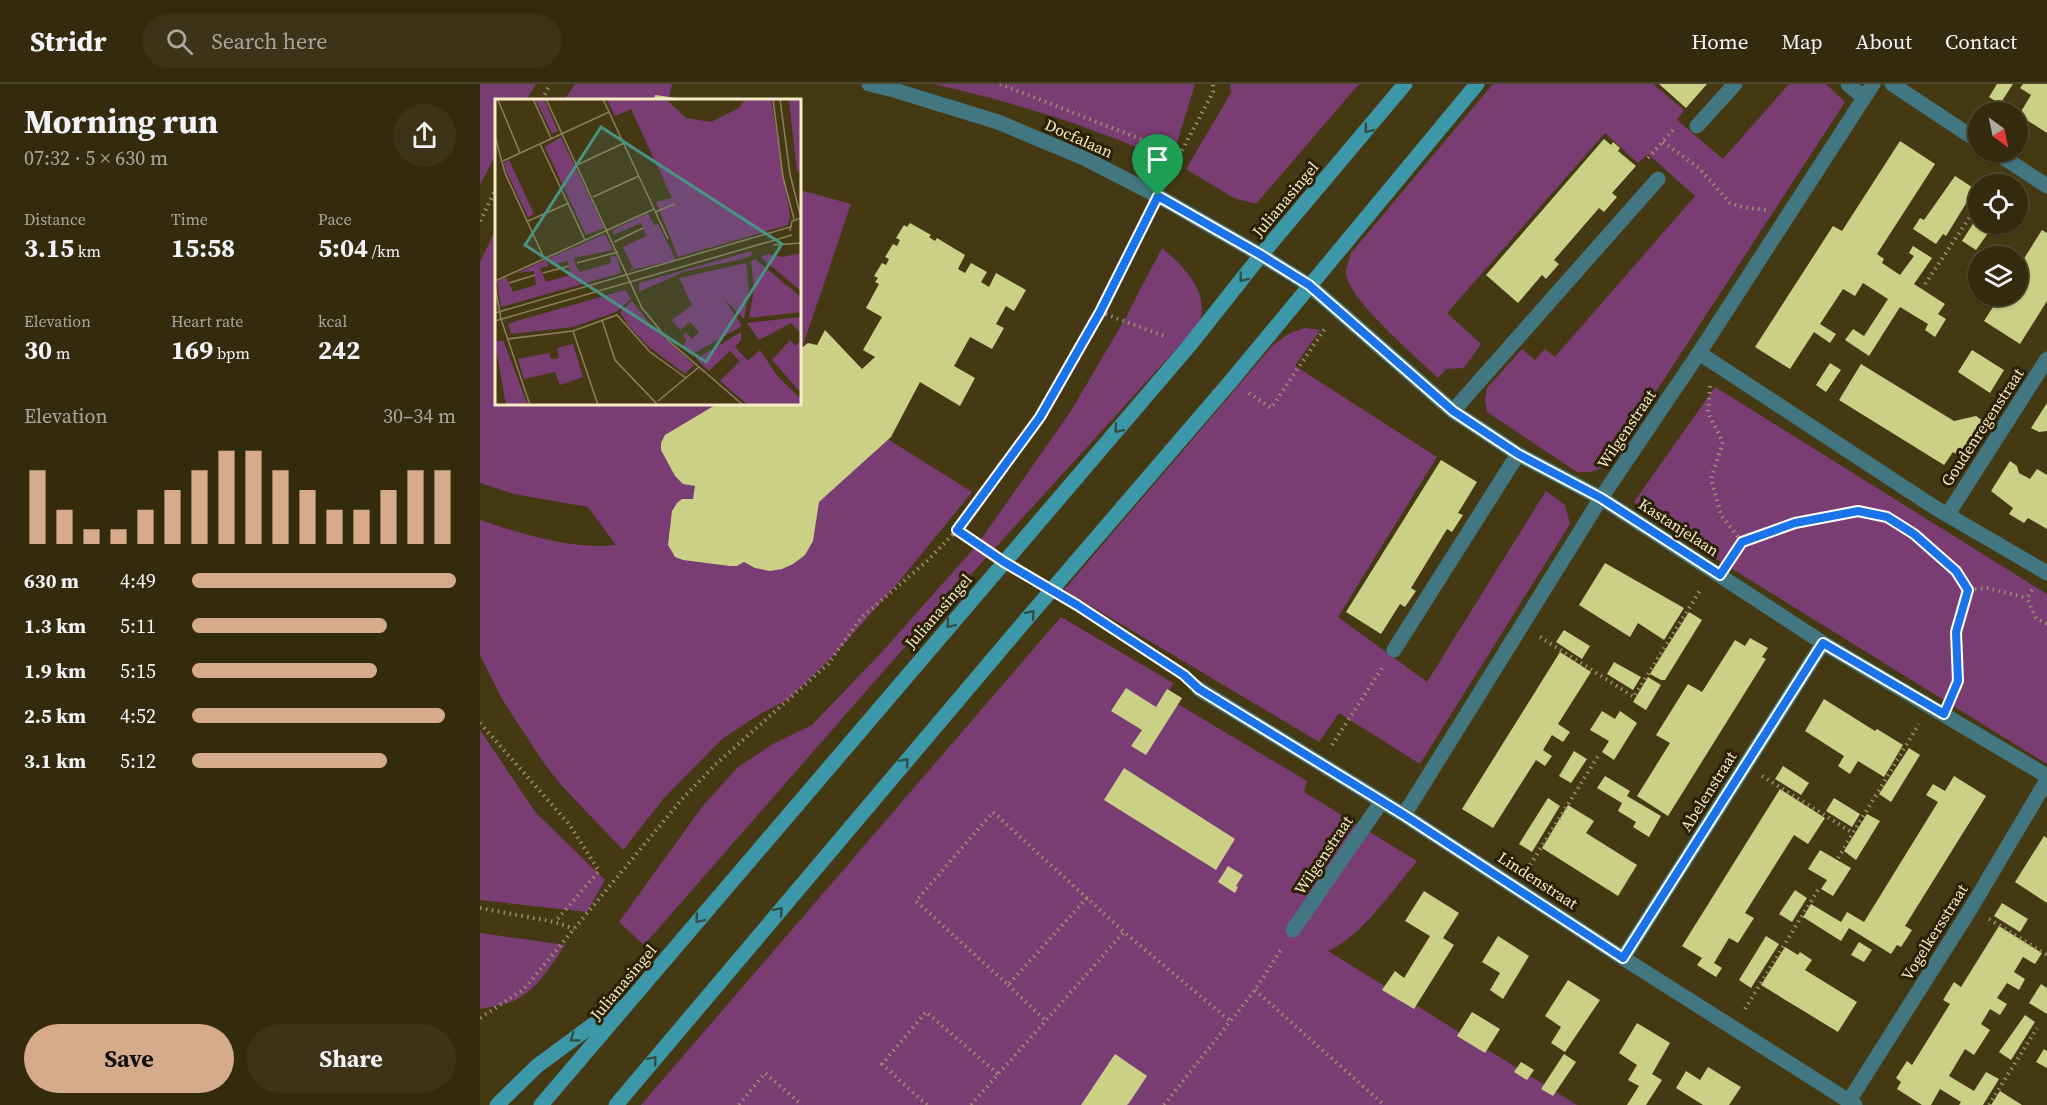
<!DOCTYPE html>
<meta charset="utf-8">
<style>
body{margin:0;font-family:"Source Serif 4",serif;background:#3c3318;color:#f1f3f6;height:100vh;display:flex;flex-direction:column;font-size:22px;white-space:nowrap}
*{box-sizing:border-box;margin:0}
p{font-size:20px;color:#a9a79e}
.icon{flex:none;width:33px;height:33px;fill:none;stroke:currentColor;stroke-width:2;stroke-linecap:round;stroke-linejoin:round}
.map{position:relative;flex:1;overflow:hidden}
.drawer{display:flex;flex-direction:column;background:#342b0f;width:480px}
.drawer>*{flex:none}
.needle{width:39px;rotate:147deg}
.fabs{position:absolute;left:1488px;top:18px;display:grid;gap:12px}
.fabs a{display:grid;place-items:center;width:60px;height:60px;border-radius:50%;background:#342b0f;box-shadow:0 2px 4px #0004,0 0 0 2px #4e472f;font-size:30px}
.pin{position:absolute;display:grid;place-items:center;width:51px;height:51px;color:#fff;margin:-62px -26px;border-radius:50% 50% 50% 0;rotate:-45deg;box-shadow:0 0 6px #0007}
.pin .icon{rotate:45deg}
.round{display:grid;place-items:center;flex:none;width:63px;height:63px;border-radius:32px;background:#3c3318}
.headline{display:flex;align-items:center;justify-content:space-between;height:102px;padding:0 24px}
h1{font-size:33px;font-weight:700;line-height:45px}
.figures{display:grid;grid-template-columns:repeat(3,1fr);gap:9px;height:102px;padding:6px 24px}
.figures div{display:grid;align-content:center}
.figures b{font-size:26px;font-weight:700}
.figures small{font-size:16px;font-weight:400}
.figures p{font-size:16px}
.chart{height:168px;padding:12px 24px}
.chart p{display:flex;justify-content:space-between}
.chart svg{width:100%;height:108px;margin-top:6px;stroke:#d6ab8b;stroke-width:6}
.cta{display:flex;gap:12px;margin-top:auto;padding:12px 24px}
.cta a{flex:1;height:69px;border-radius:36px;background:#d6ab8b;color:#111;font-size:24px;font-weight:700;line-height:69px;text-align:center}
.cta a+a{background:#3c3318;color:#f1f3f6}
ul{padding:0 24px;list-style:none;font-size:20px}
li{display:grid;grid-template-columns:96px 72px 1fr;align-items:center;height:45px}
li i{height:15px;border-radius:8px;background:#d6ab8b}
header{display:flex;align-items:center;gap:36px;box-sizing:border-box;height:84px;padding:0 30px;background:#342b0f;border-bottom:2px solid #4e472f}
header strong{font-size:28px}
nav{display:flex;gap:33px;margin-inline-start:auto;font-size:21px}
.search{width:420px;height:54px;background:#3c3318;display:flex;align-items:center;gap:15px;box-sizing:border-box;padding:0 21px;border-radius:33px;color:#a9a79e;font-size:22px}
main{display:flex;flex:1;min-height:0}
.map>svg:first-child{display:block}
.green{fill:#7a3d73}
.building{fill:#cbd087}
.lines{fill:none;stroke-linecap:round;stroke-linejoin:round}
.path{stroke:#9d916d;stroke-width:4;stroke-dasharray:1.5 4.5;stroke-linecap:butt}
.minor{stroke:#427781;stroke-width:15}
.secondary{stroke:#3c98a9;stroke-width:15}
.oneway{stroke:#315045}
.route-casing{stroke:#fff;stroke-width:12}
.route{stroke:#1a73e8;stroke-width:8}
.labels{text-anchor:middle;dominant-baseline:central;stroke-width:6;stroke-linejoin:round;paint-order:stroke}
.street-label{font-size:16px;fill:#f7ebc8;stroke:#2a2003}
.inset-road{fill:none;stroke:#8c805c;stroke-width:1.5}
.view{fill:#499384;fill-opacity:0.15;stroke:#499384;stroke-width:3}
.inset-edge{fill:none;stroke:#f7ebc8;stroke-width:3}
</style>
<header>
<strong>Stridr</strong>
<div class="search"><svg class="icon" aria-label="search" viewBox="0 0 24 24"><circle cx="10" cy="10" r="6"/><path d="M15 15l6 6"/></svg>Search here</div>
<nav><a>Home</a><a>Map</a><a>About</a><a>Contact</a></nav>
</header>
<main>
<section class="drawer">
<div class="headline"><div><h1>Morning run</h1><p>07:32 · 5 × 630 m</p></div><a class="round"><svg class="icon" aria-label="share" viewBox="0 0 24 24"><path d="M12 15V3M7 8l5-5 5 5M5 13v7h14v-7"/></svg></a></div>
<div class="figures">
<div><p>Distance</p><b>3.15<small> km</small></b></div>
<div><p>Time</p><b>15:58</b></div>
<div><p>Pace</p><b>5:04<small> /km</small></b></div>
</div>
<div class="figures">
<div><p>Elevation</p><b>30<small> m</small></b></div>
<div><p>Heart rate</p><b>169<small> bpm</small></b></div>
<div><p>kcal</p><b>242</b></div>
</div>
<div class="chart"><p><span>Elevation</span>30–34 m</p>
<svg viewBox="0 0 160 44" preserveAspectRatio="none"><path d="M5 44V14M15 44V30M25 44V38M35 44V38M45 44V30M55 44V22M65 44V14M75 44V6M85 44V6M95 44V14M105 44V22M115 44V30M125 44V30M135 44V22M145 44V14M155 44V14"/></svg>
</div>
<ul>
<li><b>630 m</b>4:49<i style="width:100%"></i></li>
<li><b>1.3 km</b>5:11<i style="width:74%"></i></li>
<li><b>1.9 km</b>5:15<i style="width:70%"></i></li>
<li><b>2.5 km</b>4:52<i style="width:96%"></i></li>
<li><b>3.1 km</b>5:12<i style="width:74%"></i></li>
</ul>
<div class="cta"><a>Save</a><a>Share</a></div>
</section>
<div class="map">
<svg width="1567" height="1021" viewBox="0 0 1567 1021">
<rect width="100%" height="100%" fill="#453914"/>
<g class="green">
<polygon points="0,0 56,0 46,16 16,16 16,70 0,101"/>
<polygon points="95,0 192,0 189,15 196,16 84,16"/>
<path d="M453,0H715L691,79C619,44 530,17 453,0Z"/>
<polygon points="750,0 879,0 776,120 754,114 706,85 751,9"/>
<path d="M1013,0H1173L1204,26L1197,36L1243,75L1309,0H1346L1365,18L1130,378C1119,387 1111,389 1097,388L1007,328L1005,316L1007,304L1042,265L1055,276L1065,265L1075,273L1215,112L1168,70L1158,79L1125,49L967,229L1001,260L984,284L966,285L958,294C938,274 866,214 866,188C866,182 870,175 871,169Z"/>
<polygon points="320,106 371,120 320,270"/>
<path d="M16,145V320H320V300L492,408L417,500L355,570L310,614L280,630L242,655L184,714L143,766L81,701L63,678L22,615L0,571V436C42,450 92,466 136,461L108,423L34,410L0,399V178Z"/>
<path d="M682,164C702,181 729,206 720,236C717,245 705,255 699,262L415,574L164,861L139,838L222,723L258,683L293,660L332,641L401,569L497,461L591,327L646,233Z"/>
<polygon points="825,244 840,246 815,282 957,373 858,533 947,598 1066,407 1085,421 1090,440 940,680 859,629 839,658 584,506 793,261 810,249"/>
<polygon points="1235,303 1567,510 1567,680 1170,434 1154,418"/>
<path d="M581,533L693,599L686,613L827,697L824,708L937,777C913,806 882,852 848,867L1097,1021H161Z"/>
<polygon points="0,646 56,729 125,796 107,828 0,816"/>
<path d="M0,849L85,861C71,881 57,907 33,917C23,921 11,923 0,925Z"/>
</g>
<g class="building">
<polygon points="1179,0 1227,0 1206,24"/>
<polygon points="1517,0 1533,0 1520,20 1509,13"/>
<polygon points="1543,0 1567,0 1567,49 1539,31 1551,11 1540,4"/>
<polygon points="175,11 203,15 203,16 174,16"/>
<polygon points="1124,55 1131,61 1133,58 1140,64 1138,67 1156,82 1132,109 1137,113 1124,128 1119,124 1074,176 1079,180 1066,195 1062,191 1038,219 1006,191"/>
<polygon points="1420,57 1455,80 1397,170 1404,175 1402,179 1420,191 1434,172 1429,169 1433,162 1452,174 1434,200 1465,220 1458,230 1466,235 1455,253 1445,246 1448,240 1420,223 1389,272 1365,256 1373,245 1384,252 1408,215 1383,199 1375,212 1363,205 1340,240 1356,250 1350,259 1334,248 1310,285 1275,263 1353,142 1362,147"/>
<polygon points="1475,92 1495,105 1466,152 1463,150 1456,160 1433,145 1440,134 1444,136"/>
<polygon points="1498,132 1498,140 1525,140 1519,150 1511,145 1496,166 1482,157"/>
<polygon points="430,139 451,151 449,153 455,157 457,154 485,171 478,185 485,189 491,179 507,188 501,198 509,203 516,189 546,206 534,227 526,222 516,240 524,244 512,265 490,253 489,255 474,282 495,294 480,322 440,298 411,353 339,418 333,457 325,471 313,480 302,485 290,487 275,484 264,478 257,482 250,482 203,476 195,473 188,461 192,427 197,419 202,415 213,415 215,402 203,400 195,392 181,366 181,359 185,351 237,320 320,320 320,265 328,259 337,261 345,246 382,285 395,273 383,266 402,233 386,224 399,200 395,198 398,194 394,192 402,179 406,181 409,175 405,173 413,160 417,162 420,156 416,154 424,141 427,143"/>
<polygon points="1562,146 1567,149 1567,217 1540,260 1504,237 1520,212 1538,212 1538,184"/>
<polygon points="1492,266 1524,286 1510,309 1478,288"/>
<polygon points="1350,279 1361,286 1346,308 1336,301"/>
<polygon points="1381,280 1474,337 1496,332 1506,339 1484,375 1473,368 1464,381 1359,316"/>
<polygon points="1567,319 1567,347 1559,348 1551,344"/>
<polygon points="961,376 997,398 978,429 983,431 972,448 967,445 931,504 936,507 925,523 920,520 901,550 866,528"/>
<polygon points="1530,377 1537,382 1539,389 1550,395 1557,385 1567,391 1567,445 1548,434 1544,439 1529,430 1533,424 1511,407"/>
<polygon points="1125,479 1204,524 1184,556 1158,539 1150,553 1099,521"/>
<polygon points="1209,528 1222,536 1185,596 1181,596 1170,590"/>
<polygon points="1084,546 1110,562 1102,575 1076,558"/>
<polygon points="1270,554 1288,564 1282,573 1286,575 1188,732 1157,712 1190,659 1176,651 1208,600 1222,608 1255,556 1265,562"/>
<polygon points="1080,568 1111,588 1078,640 1090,648 1083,658 1072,651 1063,666 1072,672 1065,682 1056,676 1013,744 982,725"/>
<polygon points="1134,578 1161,593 1153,606 1127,590"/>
<polygon points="1168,593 1181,601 1166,626 1153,618"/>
<polygon points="646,604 676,623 687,605 702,614 666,671 651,662 662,646 631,627"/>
<polygon points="1344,615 1395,647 1397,645 1423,661 1404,693 1378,677 1370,690 1358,682 1364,672 1325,647"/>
<polygon points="1122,627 1135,635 1140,627 1157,639 1134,676 1122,668 1129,657 1110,646"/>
<polygon points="1429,664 1440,671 1411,718 1399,710"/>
<polygon points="1094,667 1107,675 1091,699 1079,692"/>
<polygon points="1303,682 1329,699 1321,711 1295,695"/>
<polygon points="644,684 755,755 736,786 624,716"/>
<polygon points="1125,692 1150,707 1147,712 1181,732 1169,753 1153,743 1156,738 1138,727 1142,719 1117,704"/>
<polygon points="1474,692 1506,712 1425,842 1432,846 1421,863 1417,861 1411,870 1369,844 1361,857 1323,833 1331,820 1361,838 1367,828 1384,838 1458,718 1446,711 1453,700 1465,707"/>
<polygon points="1300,705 1345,734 1328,760 1314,751 1265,829 1274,834 1258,859 1249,854 1234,879 1242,884 1236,893 1217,881 1222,874 1202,862"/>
<polygon points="1068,714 1080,722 1052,768 1039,760"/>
<polygon points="1354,714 1380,730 1372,743 1346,727"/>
<polygon points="1088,721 1114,737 1106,749 1157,781 1138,812 1062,764"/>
<polygon points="1387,730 1400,737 1376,776 1364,767"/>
<polygon points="1564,752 1567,754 1567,819 1535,798"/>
<polygon points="1340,766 1371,784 1353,812 1341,805 1347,796 1328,785"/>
<polygon points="748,782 763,791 756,802 758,803 755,809 738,798"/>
<polygon points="1315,806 1327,814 1312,838 1299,830"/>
<polygon points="944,807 979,829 963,854 974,861 934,925 902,906 915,887 924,894 950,852 925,837"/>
<polygon points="1522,819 1548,835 1540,848 1514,832"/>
<polygon points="1519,842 1562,869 1555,880 1543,873 1534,888 1545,895 1539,906 1527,899 1517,914 1527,920 1520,931 1510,925 1501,940 1510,946 1494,971 1485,965 1469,992 1494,1007 1506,988 1519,995 1503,1021 1479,1021 1481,1018 1460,1005 1451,1021 1442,1021 1417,1005 1421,998 1416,994 1427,977 1432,981 1470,920 1463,916 1474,898 1481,903"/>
<polygon points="1018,852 1049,872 1023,915 1010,906 1020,889 1002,878"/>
<polygon points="1286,852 1299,860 1271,904 1259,896"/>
<polygon points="1379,858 1392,866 1384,878 1371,871"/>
<polygon points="1305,863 1318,871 1320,868 1332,876 1325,886 1377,918 1358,948 1281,901"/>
<polygon points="1088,896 1120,916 1085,968 1071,959 1081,943 1065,932"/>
<polygon points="1561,900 1567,904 1567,930 1549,919"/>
<polygon points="992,928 1020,945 1005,969 977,952"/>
<polygon points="1545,931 1555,938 1531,976 1519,968"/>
<polygon points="1157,939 1190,959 1172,990 1182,996 1166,1021 1147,1021 1159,1002 1148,996 1157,981 1139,969"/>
<polygon points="1564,965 1567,967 1567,984 1556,978"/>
<polygon points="635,970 667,992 649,1019 647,1021 601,1021"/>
<polygon points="1084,970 1096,978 1073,1012 1061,1005"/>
<polygon points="1041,978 1054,986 1047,996 1034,988"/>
<polygon points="1228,983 1261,1003 1249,1021 1223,1021 1196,1004 1206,987 1220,996"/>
<polygon points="1520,1007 1542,1021 1511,1021"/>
</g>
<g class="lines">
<g class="path">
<polyline points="520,0 668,58 699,72"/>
<polyline points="62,16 70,0"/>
<polyline points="1183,58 1219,84 1250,119 1262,123 1286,126"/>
<polyline points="1168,74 1195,44"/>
<polyline points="688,93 733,8 733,0"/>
<polyline points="0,137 16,105"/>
<polyline points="1445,200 1498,121"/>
<polyline points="620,228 687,253"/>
<polyline points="1230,302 1228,329 1243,358 1231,395 1241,431 1262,458"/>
<polyline points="769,309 791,324 846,243"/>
<polyline points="477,446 506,466"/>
<polyline points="1252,473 1262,458 1315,439 1378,427 1407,433 1434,450 1476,487 1488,506"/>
<polyline points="1552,506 1547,514 1556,534 1567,540"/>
<polyline points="589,517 704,591"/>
<polyline points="1060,553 1154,613 1221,505"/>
<polyline points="1472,610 1478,597 1476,548 1488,506 1507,504 1547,514"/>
<polyline points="0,639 89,740 119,787 75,838"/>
<polyline points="852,661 902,584"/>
<polyline points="1282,692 1373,749"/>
<polyline points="1358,774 1439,640"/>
<polyline points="1047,786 1120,669"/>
<polyline points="607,814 528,901 436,817 513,728 644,848"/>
<polyline points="0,824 75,838 94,845"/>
<polyline points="1509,835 1567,871"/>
<polyline points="528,901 567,938"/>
<polyline points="775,906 904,1021"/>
<polyline points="1265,925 1338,806"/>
<polyline points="0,934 44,905 203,714 236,680 348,580 381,534 447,477 477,446 560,333 620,228 668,132"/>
<polyline points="259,1021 285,989 322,1021"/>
<polyline points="447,1021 402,980 446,928 518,990"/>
<polyline points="491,1021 644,848 750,937"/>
<polyline points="684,1021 775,906 802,864"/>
<polyline points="1509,1021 1557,944"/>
</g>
<g class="minor">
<polyline points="389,0 414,6 518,38 604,74 678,112 781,171 829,201 973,327 1038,370 1121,414 1343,559 1567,692"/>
<polyline points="1368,0 1384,14"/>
<polyline points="1412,0 1498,57"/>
<polyline points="1217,42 1255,0"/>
<polyline points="1515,68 1567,102"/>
<polyline points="1219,269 1454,423 1567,489"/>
<polyline points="973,327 1178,95"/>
<polyline points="1468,430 1567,275"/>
<polyline points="914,566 1038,370"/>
<polyline points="719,605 924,731 1143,874 1375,1021"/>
<polyline points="924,731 1121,414 1219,269 1393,0"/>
<polyline points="813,846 902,717"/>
<polyline points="1143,874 1343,559"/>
<polyline points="1369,1017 1491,824 1567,696"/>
</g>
<g class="secondary">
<polyline points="17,1021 57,982 137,923"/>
<polyline points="61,1021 709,262 781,171 925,0"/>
<polyline points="136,1021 533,551 751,297 997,0"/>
</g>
</g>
<defs><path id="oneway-chevron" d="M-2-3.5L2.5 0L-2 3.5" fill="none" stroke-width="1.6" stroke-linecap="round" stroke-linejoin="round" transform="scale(1.5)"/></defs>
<g class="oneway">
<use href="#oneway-chevron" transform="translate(888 45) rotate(130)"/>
<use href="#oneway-chevron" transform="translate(763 194) rotate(128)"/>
<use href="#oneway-chevron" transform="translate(638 345) rotate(131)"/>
<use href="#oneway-chevron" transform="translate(551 530) rotate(-49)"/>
<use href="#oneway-chevron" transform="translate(470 540) rotate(131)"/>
<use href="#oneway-chevron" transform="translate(425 678) rotate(-50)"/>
<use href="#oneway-chevron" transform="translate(299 827) rotate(-50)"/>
<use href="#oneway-chevron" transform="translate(219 835) rotate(130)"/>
<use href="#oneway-chevron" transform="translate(94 954) rotate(144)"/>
<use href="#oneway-chevron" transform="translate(173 976) rotate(-50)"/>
</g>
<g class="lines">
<defs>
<polygon id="route" points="678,112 781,171 829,201 973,327 1038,370 1121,414 1240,491 1262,458 1315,439 1378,427 1407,433 1434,450 1476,487 1488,506 1476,548 1478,597 1464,630 1343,559 1143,874 924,731 719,605 704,591 597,521 524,478 477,446 560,333 620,228"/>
</defs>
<use href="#route" class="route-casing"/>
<use href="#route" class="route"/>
</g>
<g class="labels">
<g class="street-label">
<text transform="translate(599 54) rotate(24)">Docfalaan</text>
<text transform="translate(805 115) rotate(-50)">Julianasingel</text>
<text transform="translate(1502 343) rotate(-57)">Goudenregenstraat</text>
<text transform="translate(1146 345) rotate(-56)">Wilgenstraat</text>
<text transform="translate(1199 443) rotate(33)">Kastanjelaan</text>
<text transform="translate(458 527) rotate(-49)">Julianasingel</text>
<text transform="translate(1228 707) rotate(-58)">Abelenstraat</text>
<text transform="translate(843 771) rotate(-56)">Wilgenstraat</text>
<text transform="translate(1058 796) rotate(33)">Lindenstraat</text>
<text transform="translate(1454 848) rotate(-58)">Vogelkersstraat</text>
<text transform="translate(143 898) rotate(-50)">Julianasingel</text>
</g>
</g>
<g transform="translate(15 15)">
<rect width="306" height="306" fill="#453914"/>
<path d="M40,0H49L63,33L57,34ZM112,0L173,2L191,19L216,23L244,9L250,0H276L295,117L293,126L183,158L161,103L177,99L136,10L120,17ZM294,0H306V72L302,73ZM66,38L109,129L91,136L50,48ZM14,61L39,115L33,118L10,69L9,64ZM153,114L159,126L163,125L181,161L132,172L138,169L128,148L151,137L146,124L118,136V131ZM110,135L118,151L79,159L81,167L85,173L116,164L115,158L118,157L122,158L126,174L6,208L2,183L11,178L18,193L41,186L39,172L22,174L52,160L53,167L45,169L51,183L75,176L73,162L56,166L55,159ZM256,152L257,156L247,160L188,173L144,193V184ZM306,154V192L265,158L273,155L288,158ZM260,160L306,198V213L254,219L259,190L256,162ZM251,164L254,190L249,220L229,200L247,227L196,256L188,249L191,240L188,237L191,233L197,240L204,233L195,223L185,231L177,221L197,206L184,179ZM130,191L136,200L121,213L78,228L16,235L13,225L22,222ZM137,202L155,225L199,266L190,275L153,247L133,226L125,213ZM306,218V234L296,224L264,241L252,224ZM246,233V241L240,248L253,262L265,251L283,278L306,300V306H253L225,282L245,262L235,252L214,272L201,260ZM8,241L26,288L33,306H11L0,243ZM295,241L300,247L306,242V294L277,261ZM78,245L88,278L65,286L60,273L29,280L23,260L54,254L56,260L64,259L62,249Z" fill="#7a3d73"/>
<path class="inset-road" d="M38,0L56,39M51,0L147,209L174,242L248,306M108,0L173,140M278,0L288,78L299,120M285,0L295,75L306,119M3,1L25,54M0,37L10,74L49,159M45,45L90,141M8,62L114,13M82,66L129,44M98,98L144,77M160,113L180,105M33,122L74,104M295,132L297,122L306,119M119,143L148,129M278,146L306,144M82,164L123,153M48,174L74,167M0,182L159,110M14,184L40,176M0,186L6,220L35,306M0,214L295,128M107,221L120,261L163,306M0,222L297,136M78,232L103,306M12,240L78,232L122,216L155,253L191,279M163,302L204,268"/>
<path class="view" d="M106,28L287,145L211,263L30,146Z"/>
<rect width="306" height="306" class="inset-edge"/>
</g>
</svg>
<div class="fabs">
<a><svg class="needle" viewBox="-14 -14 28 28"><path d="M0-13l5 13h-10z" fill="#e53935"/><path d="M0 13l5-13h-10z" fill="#a9a79e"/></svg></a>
<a><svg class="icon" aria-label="locate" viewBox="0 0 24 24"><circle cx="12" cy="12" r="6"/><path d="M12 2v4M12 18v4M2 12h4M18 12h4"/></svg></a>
<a><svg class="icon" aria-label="layers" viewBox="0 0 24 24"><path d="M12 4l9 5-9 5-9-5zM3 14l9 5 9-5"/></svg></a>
</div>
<div class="pin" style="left:678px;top:112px;background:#1e9e55"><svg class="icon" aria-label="arrive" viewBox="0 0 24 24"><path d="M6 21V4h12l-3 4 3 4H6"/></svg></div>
</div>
</main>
